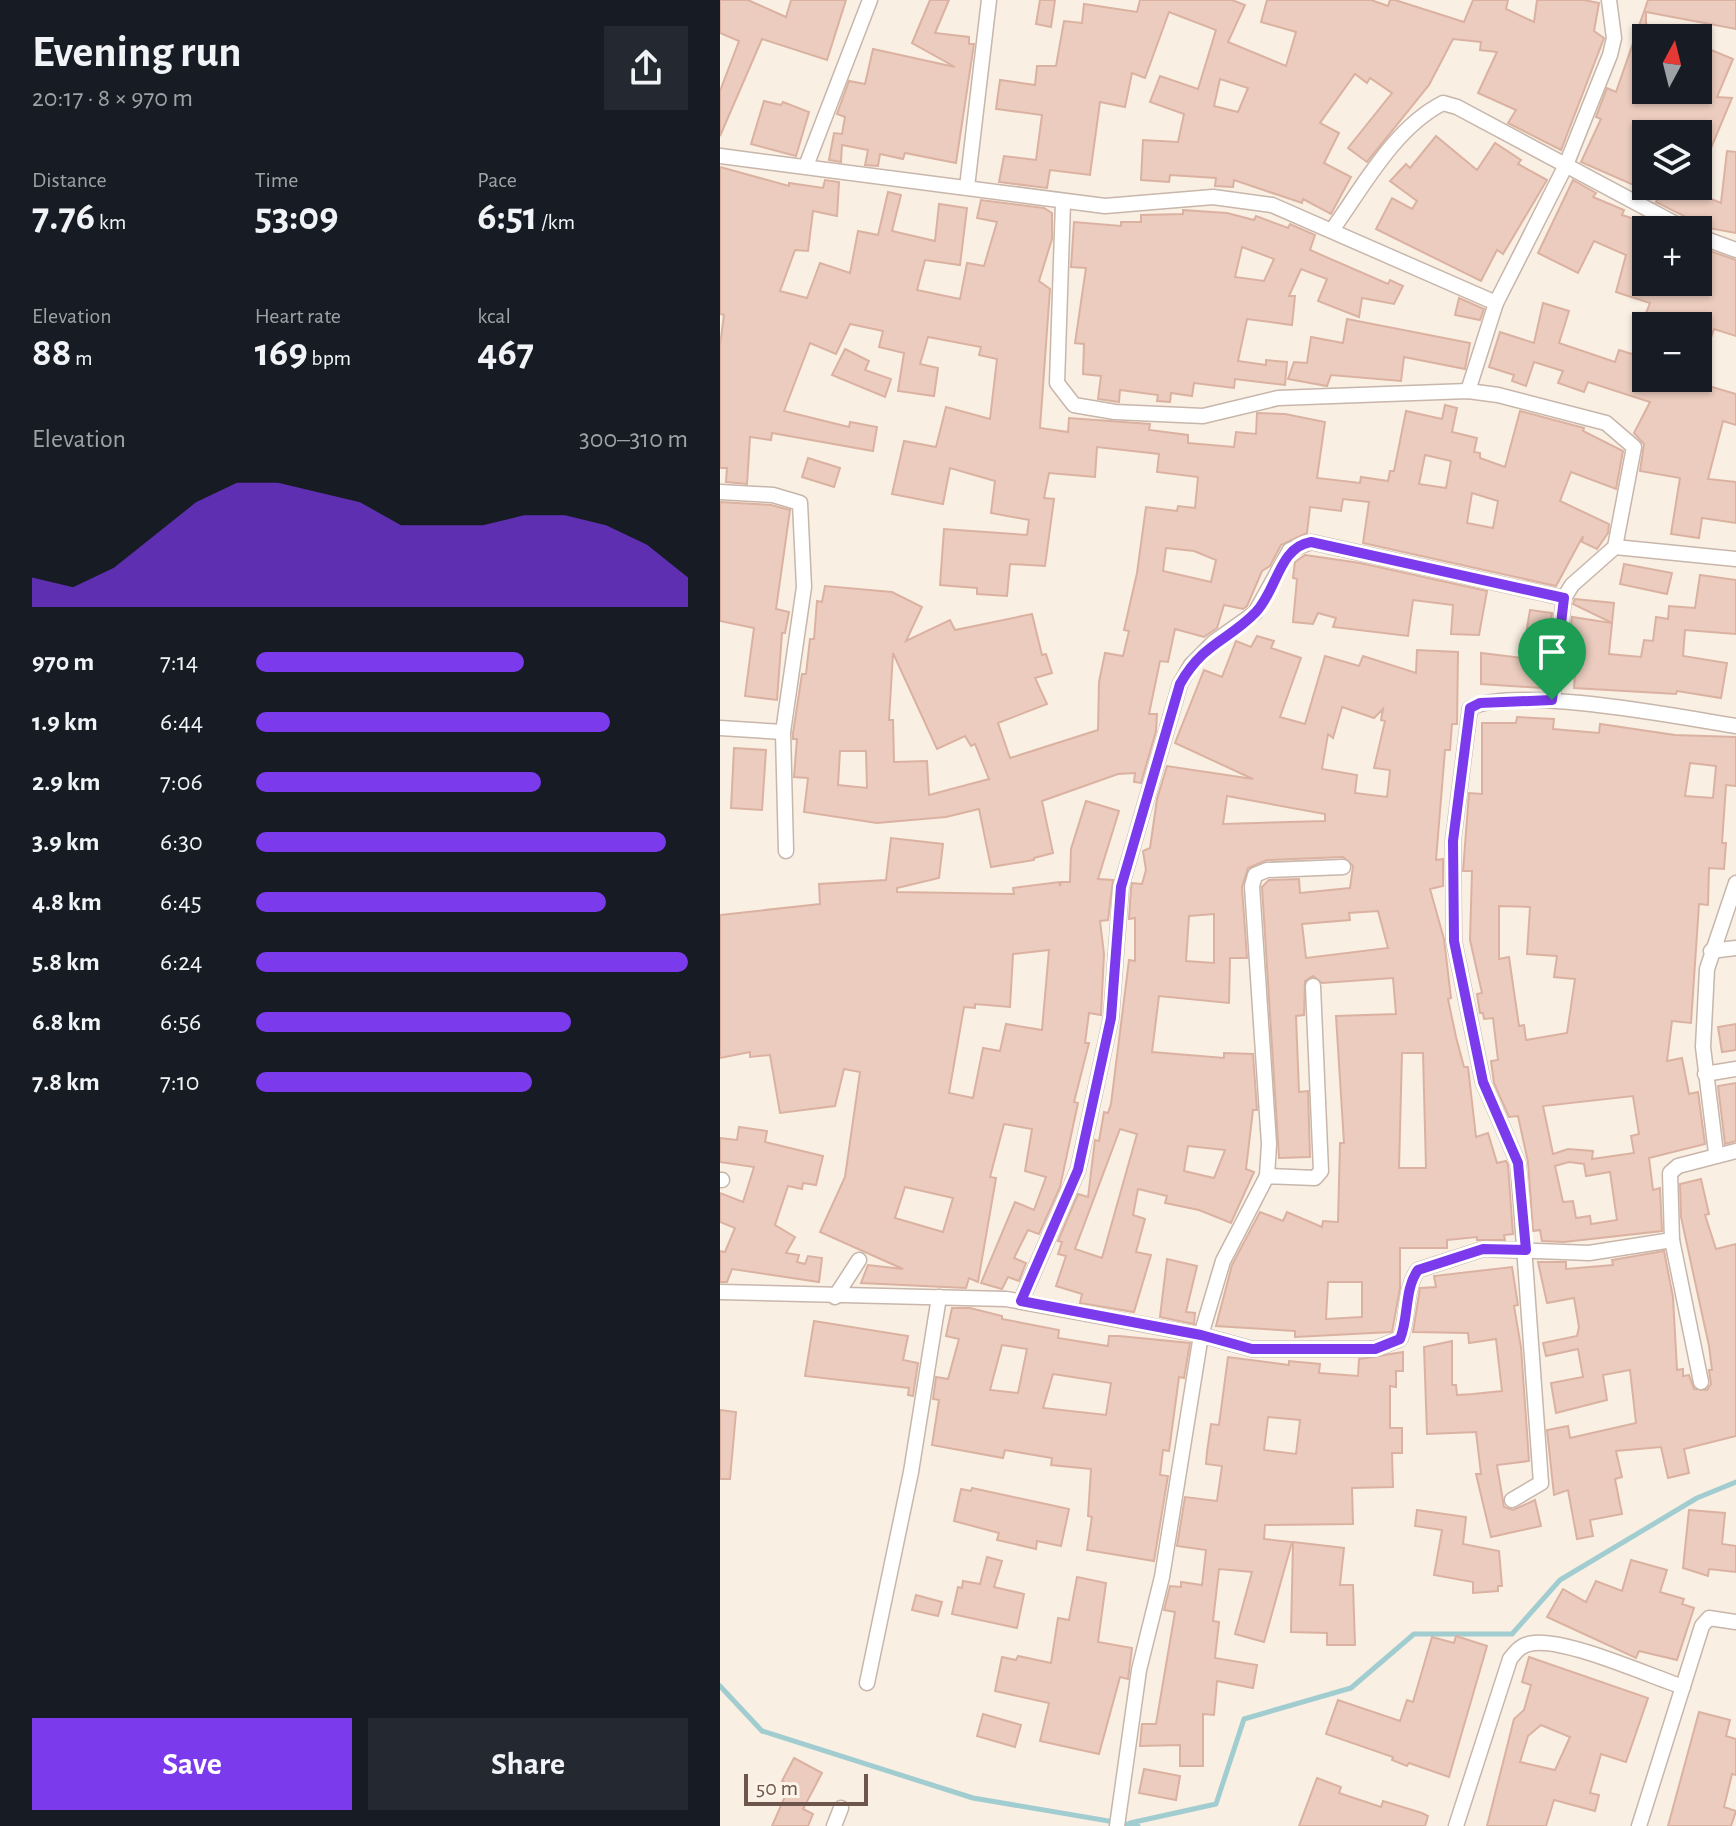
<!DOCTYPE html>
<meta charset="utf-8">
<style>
body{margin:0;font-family:"Alegreya Sans",sans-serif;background:#242831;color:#f1f3f6;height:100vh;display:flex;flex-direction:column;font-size:30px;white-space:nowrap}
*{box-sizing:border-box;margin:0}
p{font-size:26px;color:#9ea1a6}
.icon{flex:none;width:44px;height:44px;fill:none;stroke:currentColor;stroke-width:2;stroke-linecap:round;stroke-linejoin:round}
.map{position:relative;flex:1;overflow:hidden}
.side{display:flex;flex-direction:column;background:#171b24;width:720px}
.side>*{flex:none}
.needle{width:52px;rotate:7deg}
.tools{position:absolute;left:912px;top:24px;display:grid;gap:16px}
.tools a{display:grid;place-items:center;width:80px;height:80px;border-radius:0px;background:#171b24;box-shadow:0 2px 6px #0004;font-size:40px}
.scale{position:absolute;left:24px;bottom:20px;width:124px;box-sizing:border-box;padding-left:8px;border:4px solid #6e564c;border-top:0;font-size:22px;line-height:28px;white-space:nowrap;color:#6e564c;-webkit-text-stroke:6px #fcf3e9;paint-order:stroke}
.pin{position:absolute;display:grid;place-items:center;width:68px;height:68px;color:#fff;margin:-82px -34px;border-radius:50% 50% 50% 0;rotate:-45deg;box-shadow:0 0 8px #0007}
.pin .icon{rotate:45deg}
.round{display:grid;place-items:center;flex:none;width:84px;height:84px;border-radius:0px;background:#242831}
.overview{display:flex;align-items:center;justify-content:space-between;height:136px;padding:0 32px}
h1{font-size:44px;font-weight:600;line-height:60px}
.figures{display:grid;grid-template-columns:repeat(3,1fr);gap:12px;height:136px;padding:8px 32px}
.figures div{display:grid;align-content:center}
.figures b{font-size:40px;font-weight:600}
.figures small{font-size:22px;font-weight:400}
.figures p{font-size:22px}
.chart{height:224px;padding:16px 32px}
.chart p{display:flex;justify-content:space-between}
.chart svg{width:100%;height:144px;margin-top:8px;fill:#7c3aed;opacity:.7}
.action{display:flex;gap:16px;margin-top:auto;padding:16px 32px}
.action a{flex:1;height:92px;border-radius:0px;background:#7c3aed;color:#fff;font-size:32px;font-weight:600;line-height:92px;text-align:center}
.action a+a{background:#242831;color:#f1f3f6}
ul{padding:0 32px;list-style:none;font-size:26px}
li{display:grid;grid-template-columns:128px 96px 1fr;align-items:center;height:60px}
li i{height:20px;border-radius:10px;background:#7c3aed}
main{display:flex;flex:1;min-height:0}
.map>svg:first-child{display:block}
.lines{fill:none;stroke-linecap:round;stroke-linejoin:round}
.stream{stroke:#a2cdd0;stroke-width:5}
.building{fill:#ebccbe;stroke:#dbb2a1;stroke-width:2;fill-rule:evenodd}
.minor-casing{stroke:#c8b6ab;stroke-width:17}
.minor{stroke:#fff;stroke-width:14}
.route-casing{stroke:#fff;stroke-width:16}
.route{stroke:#7c3aed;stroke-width:10}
</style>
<main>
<section class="side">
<div class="overview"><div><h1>Evening run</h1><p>20:17 · 8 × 970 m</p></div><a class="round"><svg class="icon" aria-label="share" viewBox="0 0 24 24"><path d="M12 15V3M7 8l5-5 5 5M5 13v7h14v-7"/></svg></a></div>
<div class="figures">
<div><p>Distance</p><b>7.76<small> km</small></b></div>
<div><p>Time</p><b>53:09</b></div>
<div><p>Pace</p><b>6:51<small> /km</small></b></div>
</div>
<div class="figures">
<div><p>Elevation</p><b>88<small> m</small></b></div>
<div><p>Heart rate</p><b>169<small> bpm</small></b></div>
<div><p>kcal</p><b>467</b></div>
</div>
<div class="chart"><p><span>Elevation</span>300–310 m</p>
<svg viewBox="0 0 160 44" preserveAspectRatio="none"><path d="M0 44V35L10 38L20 32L30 22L40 12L50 6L60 6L70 9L80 12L90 19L100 19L110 19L120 16L130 16L140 19L150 25L160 35V44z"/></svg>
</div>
<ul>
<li><b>970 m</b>7:14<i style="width:62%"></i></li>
<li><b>1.9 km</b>6:44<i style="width:82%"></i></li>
<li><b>2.9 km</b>7:06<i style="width:66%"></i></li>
<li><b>3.9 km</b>6:30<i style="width:95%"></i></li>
<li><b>4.8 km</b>6:45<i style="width:81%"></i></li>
<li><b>5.8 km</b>6:24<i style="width:100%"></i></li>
<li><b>6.8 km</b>6:56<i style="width:73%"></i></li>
<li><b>7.8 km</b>7:10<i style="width:64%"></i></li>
</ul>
<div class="action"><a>Save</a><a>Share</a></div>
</section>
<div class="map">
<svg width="1016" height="1826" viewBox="0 0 1016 1826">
<rect width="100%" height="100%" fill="#f9efe3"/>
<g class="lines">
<g class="stream">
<polyline points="0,1686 42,1731 253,1798 418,1826"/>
<polyline points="410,1823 496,1804 524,1719 631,1688 694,1634 792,1634 840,1580 977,1498 1016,1482"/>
</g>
</g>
<g class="building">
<polygon points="0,0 28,0 66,17 71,0 126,0 107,60 42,39 0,136 0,91 19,41 0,33"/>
<polygon points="210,0 229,0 215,33 249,37 249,44 254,44 236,163 185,153 183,159 160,154 158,166 145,165 148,150 122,145 121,162 109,160 114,133 122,134 125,117 117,114 129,81 145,84 153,49 235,67 192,43"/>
<polygon points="320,0 335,0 331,27 316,24"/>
<path d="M420,0H512L525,5L508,42L566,66L576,32L541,22L547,0H651L668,6L670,0H675L744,22L753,0H788L786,9L814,22L817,0H864L879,3L874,31L884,38L841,150L788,123L796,110L758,93L777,52L760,50L761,42L733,39L709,85L647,162L628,148L672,93L650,78L647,83L635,74L600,123L619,133L604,163L631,177L611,214L583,199L582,203L514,180L513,187L495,186L496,178L450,175L449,182L421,180L423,140L458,142L464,114L430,102L440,76L478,89L496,30L449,12L425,78L412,73L405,107L380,102L370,175L330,170L327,188L279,182L284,156L316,160L322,115L276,109L280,80L315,85L317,66H336L344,21L362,23L364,4L417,12ZM500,79L528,88L518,112L494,106Z"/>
<polygon points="928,0 1016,0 1016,29 926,12 926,24 959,37 926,38 926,90 978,90 978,76 989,49 1013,59 997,97 1012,98 978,179 978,134 926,134 926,186 960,186 1001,203 1007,151 1016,152 1016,233 978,226 978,223 936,202 939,196 861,162 881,119 876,117 887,88 896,92"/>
<polygon points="44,101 61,105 63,102 89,112 76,156 31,144"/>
<polygon points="716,136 757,170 775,143 801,160 798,164 827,180 783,254 777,250 761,281 656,229 672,198 692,209 697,201 670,181 686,164 690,168"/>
<path d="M0,167L69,186V183L103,188L105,180L119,182L117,216L93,211L88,251L75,250L60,291L87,298L100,263L130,273L138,231L158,235L168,192L181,195L172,231L215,241L219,204L247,208L240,265L205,260L197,290L240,299L247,263L264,266L277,222L257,218L261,200L324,208L332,213V239L319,281L330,289L320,428L348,432L349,418L430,424L429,430L468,435V443L514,447L516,432L536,434L537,413L565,414L605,422L597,478L640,483L641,477L668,481L670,471H674L686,411L722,419L725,405L737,408L732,432L757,438L754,452L760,453V458L785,467L800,411L864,428L863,431L903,451L896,489L851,472L840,501L889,524L888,533L877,549L862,542L863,536L836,586L643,543L649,502L623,499L621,511L590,507L587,533L561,545L550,566L542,571L527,606L523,609L504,605L497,628L484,637L455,629L448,662L440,661L429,714H437L436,731L421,783L414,782L415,773L398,774L322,801L333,853L314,858V860L271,867L259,809L226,817L157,823L84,812L88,778L74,777L77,739H73V733L82,674H86L90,639H94L97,601L102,602L105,586L172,592L202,607L186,641L230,620L235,630L312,614L322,655L326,654L332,673L315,678L327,704L278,723L290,758L378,730L379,682L385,653L403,656L409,631L404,630L417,573L426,507L457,511L458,506L475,508L478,477L437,472L439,454L377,447L375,477L329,473L324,498L334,499L325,566L290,564L287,596L257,594V588L220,585L224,529L307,535L309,520L271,513L275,481L230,468L223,504L172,494L184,441L216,447L226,407L270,419L277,359L259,355L261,347L208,337L200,364L218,368L214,396L178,391L184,353L159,347L163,331L130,324L116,354L90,343L64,411L129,427L130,422L157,427L153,451L52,433L51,440L30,437L27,484L6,482L7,468H0V345L4,315L0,314ZM705,455L731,461L726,488L699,484ZM752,493L778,501L773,528L747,523ZM446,548L474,551L496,560L491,582L443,571ZM173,653L217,749L245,736L251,746L255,744L269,779L209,795L207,761L174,762L173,720H169ZM120,751H146L147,788L118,785Z"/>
<polygon points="853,180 876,193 873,197 904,210 902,215 940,227 926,226 926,282 956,282 978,291 978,247 1016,260 1016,336 994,329 980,370 978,326 921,326 930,303 896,292 906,255 874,241 858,273 818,253"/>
<path d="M463,210L507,213L534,220L536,216L568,228L570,224L595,235L590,250L668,284L670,280L683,286L674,304L642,298L639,317L598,301L607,279L581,269L569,296H575L572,325L527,319L518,361L546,365V360L567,362L565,385L515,379L514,388L474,383L472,396L451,393L450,402L437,401L438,395L400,390L399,402L378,399L381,376L363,374L364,344L355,343L366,268L351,267L354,222L401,226V222H421V215L463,214ZM522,247L554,259L544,281L515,277Z"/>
<polygon points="739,298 764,309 760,320 735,315"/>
<polygon points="823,303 849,311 839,343 895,362 899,350 922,357 915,378 977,378 975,382 1016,394 1016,425 1003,421 988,479 1016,482 1016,523 982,518 979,538 951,534 960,478 920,471 924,444 914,433 930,402 868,382 864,392 838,383 843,371 814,362 806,386 792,381 794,375 769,367 780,332 814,343"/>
<polygon points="627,319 750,343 745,369 684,357 681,381 611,375 607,386 568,379 574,362 587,363 591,337 623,343"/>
<polygon points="125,349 149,361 145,370 171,379 165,397 112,375"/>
<polygon points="88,458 120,468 114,487 82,477"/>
<polygon points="0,502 51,505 70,510 56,609 69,612 65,633 62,633 57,700 25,696 34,628 0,621"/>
<polygon points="585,555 640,563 767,591 759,635 731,634 733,605 693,600 688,636 613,627 616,618 598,613 593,624 573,622 577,579 573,578 575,562"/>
<polygon points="904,564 952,573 947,594 900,584"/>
<polygon points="980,575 1016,580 1016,634 965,630 963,656 1007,663 1001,698 957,691 956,694 854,688 855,674 845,673 852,617 892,623 889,654 921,657 924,640 933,641 936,617 948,619 949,606 975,608"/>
<polygon points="855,599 894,603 892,623 853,604"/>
<polygon points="810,610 832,613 822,688 761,684 761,653 802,658"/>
<path d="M537,636L554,641L551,648L581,658L560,717L585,724L605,656L639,666L643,656L696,673L697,650L738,652L737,724H732L730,750H725L716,860L723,859V886L710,889L724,939L731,998L728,999L736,1037L744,1067H748L756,1137L768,1133L777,1163L786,1161L788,1165L793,1234L784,1235L785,1240H757V1237L727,1240V1248H680V1288L672,1332L575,1337V1331L496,1326L512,1265L540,1212L563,1221L567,1212L602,1227L603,1221L618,1222L620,1143H624L616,1016L676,1014L673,978L602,983L593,976L585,981L584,1015L576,1016L579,1092L588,1091L590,1157L559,1158L542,887L549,880L579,879L580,893L630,888L633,866L623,857L547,860L528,868L522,887L527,958H510L509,1003L439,996L432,1052L504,1058V1053L533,1054L537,1110H533L526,1169L534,1172L511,1223L479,1210L445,1203L447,1196L418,1189L413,1215L425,1219L416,1252L431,1255L414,1312L360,1303L362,1294L336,1286L346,1256L338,1254L342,1242L338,1241L358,1194L368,1197L375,1140L379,1141L384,1112L388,1113L391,1104L409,960L415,961V918L409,919L411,889L412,883L422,884L426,870L423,851L430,848L437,799L447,766L533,779L455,743L484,670L502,677L516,641L531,647ZM622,707L654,718L663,709L661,720L665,721L654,768L670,770L667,797L635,793L637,775L602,769L608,734L613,738ZM507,796L605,814V821L503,824ZM658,911L668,948L586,958L582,924L630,920L629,913ZM494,914V963L466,961L469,916ZM682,1053H703L706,1168H679ZM400,1129L417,1134L382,1258L355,1249ZM468,1146L505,1150L494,1178L464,1171ZM608,1282H642V1317L606,1319Z"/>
<path d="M797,717L834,719L833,729L879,733L880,724L955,735L1016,737V786L1006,785L1002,843H1006L1004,869L989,868L988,905L979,904L971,1023L952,1021L947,1061L962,1058L969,1094L978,1092L985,1144L929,1158L933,1190L940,1188L942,1231L844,1242L822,1241L820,1230L813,1231L808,1162L798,1116L789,1117L774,1083L771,1061L778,1060L773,1018L764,1019L763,1013H760L757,994L762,993L750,940L752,871H743L749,793L762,794V723H796ZM970,763L996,766L993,798L965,796ZM779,906L810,907L807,954L837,956L834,977L855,979L847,1033L806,1040L804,1025L799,1026L789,957L779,959ZM913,1096L919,1134L911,1136L914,1153L872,1159L873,1151L848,1149L833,1154L823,1106ZM849,1162L864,1164L866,1176L890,1172L897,1220L871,1224L870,1216L856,1218L853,1201L843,1202L835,1166Z"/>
<polygon points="14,748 46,750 42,810 11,808"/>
<path d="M366,801L399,811L378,879L393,880L388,920L380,921L384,954L381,1015L369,1013L365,1043H369L354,1102L358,1103L340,1187L319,1234L308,1230L294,1258L306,1263L299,1281L288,1277L282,1289L261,1283L295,1202L314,1210L326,1177L305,1171L312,1129L284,1124L270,1177L276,1178L258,1282L249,1278L246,1288L141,1283L148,1265L183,1269L100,1232L125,1177L140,1072L124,1069L115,1106L60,1113L50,1055L30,1057V1052L0,1058V915L100,904L99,884L166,880L171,838L223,844L219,878L177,888V892L294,894L293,888L339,882L340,886L341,882H350L351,849ZM329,950L322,1030L286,1024L280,1051L263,1048L253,1098L229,1093L244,1007L255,1008V1004L290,1007L293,954ZM185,1187L233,1198L223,1232L175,1218Z"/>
<polygon points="1016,1024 1016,1050 1002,1052 998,1027"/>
<polygon points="1016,1083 1016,1141 1005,1144 998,1086"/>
<polygon points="19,1127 47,1131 45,1142 103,1156 96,1185 83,1183 82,1189 68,1186 55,1225 75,1237 66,1253 79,1255 77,1262 85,1264 88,1256 102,1258 99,1282 12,1269 7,1282 0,1282 0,1251 5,1252 15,1228 0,1222 0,1193 23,1202 34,1167 0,1162 0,1138 17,1140"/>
<polygon points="981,1179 989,1214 985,1215 996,1249 1016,1244 1016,1436 964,1449 969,1473 948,1478 941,1447 896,1451 902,1477 895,1479 902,1514 870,1520 873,1536 857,1539 848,1490 834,1495 827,1430 848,1426 850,1438 916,1423 910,1370 883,1375 887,1400 836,1413 831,1383 863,1377 858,1349 826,1356 823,1343 857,1336 859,1327 854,1298 827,1303 818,1262 846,1262 846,1269 893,1265 892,1260 944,1251 953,1297 957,1370 963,1369 963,1376 969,1375 974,1389 987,1390 991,1384 989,1370 992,1370 989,1346 961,1217 960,1184"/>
<polygon points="447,1259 477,1266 466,1312 475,1313 474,1324 440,1317"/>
<polygon points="792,1267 798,1305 794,1306 801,1347 809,1461 777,1465 784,1507 793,1510 815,1500 821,1526 771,1537 756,1474 761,1474 756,1432 707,1434 704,1347 732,1341 732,1385 736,1385 737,1395 753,1394 782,1391 776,1339 749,1343 748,1333 693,1332 700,1288 716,1287 714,1276"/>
<path d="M232,1308H250L282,1316V1319L339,1330L338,1338L388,1346L389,1336H399L470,1343L464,1378L459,1377L449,1451L443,1450L440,1475L448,1476L434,1561L367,1550L372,1517L368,1516L371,1469L331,1465L332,1458L285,1450L283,1458L212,1445L219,1400L213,1399L216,1377L228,1379L239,1339L226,1336ZM282,1345L307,1349L298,1393L270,1390ZM333,1374L391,1383L386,1415L323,1408Z"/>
<polygon points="94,1321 188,1336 183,1360 198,1363 193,1396 188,1395 189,1388 85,1376"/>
<path d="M683,1352V1371H676V1387L670,1386V1428H682V1453H672L673,1487L632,1488L633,1524L545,1525L544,1539L572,1542L544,1642L515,1634L532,1572L499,1569L493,1621L499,1622L495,1658L537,1665L533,1688L497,1681L494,1715L483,1714V1766H460V1745L420,1746L422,1724H436L455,1612L444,1610L450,1586L461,1587V1582L482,1585L486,1550L457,1546L465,1497L497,1501L502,1466L486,1464L487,1452L491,1424L499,1425L508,1357L569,1365V1361L600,1364L599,1373L638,1376L639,1359ZM548,1417L580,1420L576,1454L544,1450Z"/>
<polygon points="0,1410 16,1412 10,1479 0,1479"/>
<polygon points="252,1488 349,1509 341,1546 317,1541 316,1549 277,1540 279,1533 234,1521 241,1489 251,1491"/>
<polygon points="697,1510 746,1517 743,1544 779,1551 782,1586 778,1586 778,1591 753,1593 753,1582 714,1575 722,1530 695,1526"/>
<polygon points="969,1510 1005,1513 1002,1544 1016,1546 1016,1572 989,1569 988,1576 963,1568"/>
<polygon points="573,1542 624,1548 620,1585 633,1585 635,1645 607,1645 607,1633 571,1632"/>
<polygon points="267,1557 282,1561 274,1587 304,1594 297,1628 232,1614 238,1587 242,1588 243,1581 260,1584"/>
<polygon points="911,1560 947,1570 940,1592 964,1599 962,1604 974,1608 957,1660 919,1651 916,1658 827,1617 843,1589 866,1602 876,1581 902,1591"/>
<polygon points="357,1577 386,1583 378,1642 412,1648 408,1679 400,1677 379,1754 320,1741 329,1703 275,1691 282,1657 296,1660 298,1656 331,1663 338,1618 349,1620"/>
<polygon points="196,1595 222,1602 218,1616 192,1610"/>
<polygon points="736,1636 767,1646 729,1777 689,1763 687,1766 672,1760 673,1757 606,1734 618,1700 680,1721 687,1700 693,1702 712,1637 734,1643"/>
<path d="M809,1657L928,1698L906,1762L881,1754L870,1793L879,1795L875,1811L834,1800L826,1826H767L794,1719L804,1710L811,1685L802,1682ZM821,1725L850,1737L835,1770L800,1762L808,1736Z"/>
<polygon points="979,1712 1010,1720 1006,1736 1016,1739 1016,1775 1012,1774 1004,1807 1016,1811 1011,1826 948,1826"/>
<polygon points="263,1714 301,1725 295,1747 257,1736"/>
<polygon points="74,1758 102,1773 83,1809 93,1814 88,1826 52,1826 70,1785 62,1781"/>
<polygon points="424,1769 460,1776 456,1800 419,1793"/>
<polygon points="597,1778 621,1787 619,1793 661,1807 663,1801 702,1813 708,1816 705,1826 579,1826"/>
</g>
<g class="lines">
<defs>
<g id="minor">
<polyline points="0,156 385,206 493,197 552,205 776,303"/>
<polyline points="86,166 150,0"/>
<polyline points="247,187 269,0"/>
<polyline points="343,202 337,383 354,405 395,412 483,416 558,398 748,391 778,395 886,423 914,447 895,547 852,585 844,598 832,700"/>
<path d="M612,230C643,187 674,128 723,103L737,107L967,230"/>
<polyline points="978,236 1016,250"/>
<polyline points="748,391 776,303 846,165 890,55 894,38 889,0"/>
<polyline points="0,492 53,495 80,503 84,587 63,732 66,851"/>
<polyline points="895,547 1016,559"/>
<polyline points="0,728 63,732"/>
<polyline points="991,951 1016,948"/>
<polyline points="985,1074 1016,1069"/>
<polyline points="996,1153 983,1047 987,969 1016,883"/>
<polyline points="547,1176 549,1144 532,886 535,875 547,870 623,867"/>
<polyline points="0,1180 2,1180"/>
<polyline points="952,1240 981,1382"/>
<path d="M0,1292L286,1299L481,1335L532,1349H655L680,1339C689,1318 684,1289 698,1270L763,1249L869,1253L952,1240L950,1173L958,1166L1016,1151"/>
<polyline points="115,1297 139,1260"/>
<polyline points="301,1301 358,1170 391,1018 401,887 460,684 471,665 494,642 535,613 570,550 591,542 844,598"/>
<path d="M792,1500L821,1483L798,1163L763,1082L734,941L733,841L750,708C796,685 960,717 1016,726"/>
<polyline points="147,1683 191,1472 219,1297"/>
<polyline points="114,1826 121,1808"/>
<polyline points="397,1826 419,1670 442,1577 481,1335 503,1261 547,1176 595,1178 601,1171 593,986"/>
<path d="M736,1826L790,1659C797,1650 802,1644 814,1643C847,1639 928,1675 963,1687"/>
<polyline points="919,1826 982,1626 989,1618 1016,1622"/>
</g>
</defs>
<use href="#minor" class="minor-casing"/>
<use href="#minor" class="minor"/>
</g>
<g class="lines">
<defs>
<path id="route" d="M591,542L844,598L832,700L760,703L750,708L733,841L734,941L763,1082L798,1163L806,1250L763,1249L698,1270C684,1289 689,1318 680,1339L655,1349H532L481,1335L301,1301L358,1170L391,1018L401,887L460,684C484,642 508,641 536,612C557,590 559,547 591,542Z"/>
</defs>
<use href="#route" class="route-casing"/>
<use href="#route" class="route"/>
</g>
</svg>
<div class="tools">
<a><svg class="needle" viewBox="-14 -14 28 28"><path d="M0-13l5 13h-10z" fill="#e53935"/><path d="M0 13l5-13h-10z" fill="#9ea1a6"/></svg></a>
<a><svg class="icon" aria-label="layers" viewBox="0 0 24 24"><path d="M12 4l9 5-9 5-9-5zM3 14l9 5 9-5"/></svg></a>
<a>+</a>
<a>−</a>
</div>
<div class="scale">50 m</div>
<div class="pin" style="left:832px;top:700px;background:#1e9e55"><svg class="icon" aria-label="arrive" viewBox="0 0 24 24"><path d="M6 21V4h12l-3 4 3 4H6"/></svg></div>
</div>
</main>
